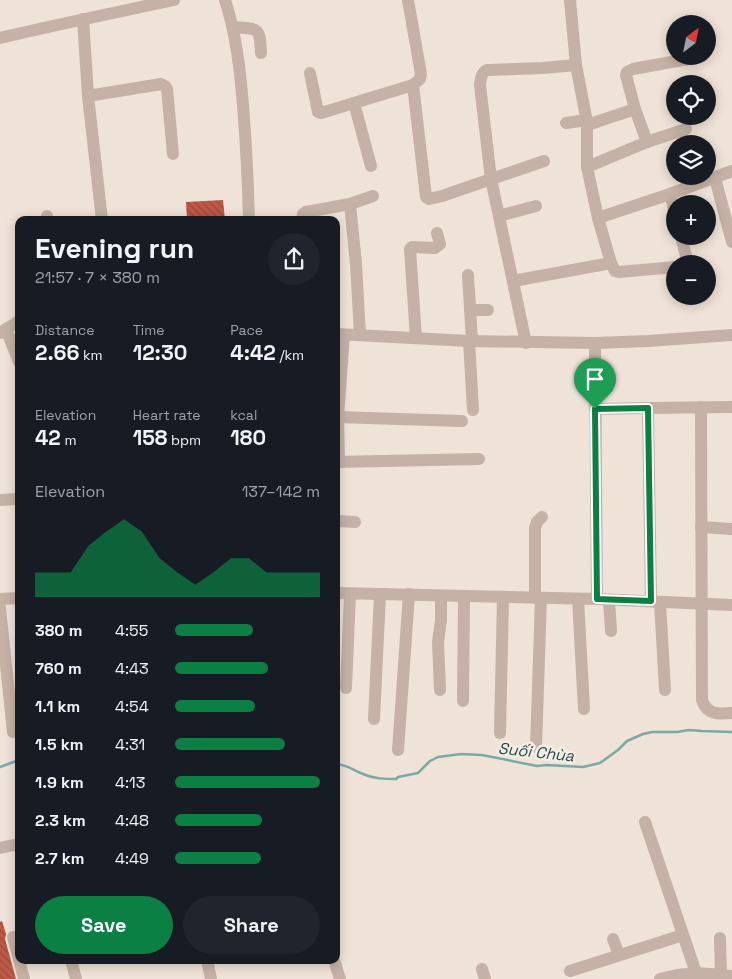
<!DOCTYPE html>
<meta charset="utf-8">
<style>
body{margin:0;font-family:"Space Grotesk",sans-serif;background:#20242c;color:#f1f3f6;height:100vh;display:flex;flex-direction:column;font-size:19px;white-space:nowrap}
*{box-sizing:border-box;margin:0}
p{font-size:16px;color:#9ea1a6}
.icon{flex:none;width:28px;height:28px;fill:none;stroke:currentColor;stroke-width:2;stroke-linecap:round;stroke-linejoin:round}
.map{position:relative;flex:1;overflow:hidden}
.panel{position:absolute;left:15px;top:216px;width:325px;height:748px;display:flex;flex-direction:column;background:#171b24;border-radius:10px;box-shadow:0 2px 12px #0003}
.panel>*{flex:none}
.needle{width:32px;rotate:32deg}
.controls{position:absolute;left:666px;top:15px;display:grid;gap:10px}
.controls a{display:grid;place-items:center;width:50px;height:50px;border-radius:50%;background:#171b24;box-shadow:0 2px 12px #0003;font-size:25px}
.pin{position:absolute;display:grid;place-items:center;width:42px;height:42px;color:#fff;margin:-51px -21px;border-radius:50% 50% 50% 0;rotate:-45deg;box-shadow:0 0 5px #0007}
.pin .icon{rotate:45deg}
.round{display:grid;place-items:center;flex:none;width:52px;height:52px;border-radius:26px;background:#20242c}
.headline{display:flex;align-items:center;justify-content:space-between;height:85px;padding:0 20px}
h1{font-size:28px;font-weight:800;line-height:38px}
.figures{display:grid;grid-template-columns:repeat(3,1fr);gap:8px;height:85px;padding:5px 20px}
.figures div{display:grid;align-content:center}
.figures b{font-size:21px;font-weight:800}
.figures small{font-size:14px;font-weight:400}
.figures p{font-size:14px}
.chart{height:140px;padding:10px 20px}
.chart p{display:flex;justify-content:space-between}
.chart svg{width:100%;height:90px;margin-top:5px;fill:#0b8043;opacity:.7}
.button{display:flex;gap:10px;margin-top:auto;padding:10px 20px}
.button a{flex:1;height:58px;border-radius:30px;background:#0b8043;color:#fff;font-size:20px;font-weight:800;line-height:58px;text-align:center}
.button a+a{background:#20242c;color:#f1f3f6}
ul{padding:0 20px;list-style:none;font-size:16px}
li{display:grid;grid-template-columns:80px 60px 1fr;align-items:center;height:38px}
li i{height:12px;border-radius:6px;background:#0b8043}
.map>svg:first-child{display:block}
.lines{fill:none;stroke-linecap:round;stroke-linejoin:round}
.stream{stroke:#79aaa7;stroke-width:2.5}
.building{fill:url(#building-back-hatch)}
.minor{stroke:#c5b1a5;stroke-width:12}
.route-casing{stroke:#fff;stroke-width:10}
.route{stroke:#0b8043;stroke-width:6}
.labels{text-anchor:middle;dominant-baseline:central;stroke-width:5;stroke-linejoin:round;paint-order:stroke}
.water-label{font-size:16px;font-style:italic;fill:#1e504f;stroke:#f7ece3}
</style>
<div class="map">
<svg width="732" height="979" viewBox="0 0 732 979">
<defs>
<pattern id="building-back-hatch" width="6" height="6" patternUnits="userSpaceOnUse" patternTransform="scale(1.25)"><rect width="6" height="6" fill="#be5946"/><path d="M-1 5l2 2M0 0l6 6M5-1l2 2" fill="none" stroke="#9b4a3a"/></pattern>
</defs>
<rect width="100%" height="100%" fill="#efe2d7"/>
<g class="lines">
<g class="stream">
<path d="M336,764C348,765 353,770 363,774C374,779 385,779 396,779L398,777L418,773L430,761L438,757L461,754L482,755L537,766L546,765L583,767L600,763L618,750L627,741L643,734L652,732H677L689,730L702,731L732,732"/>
<polyline points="0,767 16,761 19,759"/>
</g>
</g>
<g class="building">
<polygon points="223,200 225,220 187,220 186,202"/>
<polygon points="2,921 6,934 5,939 16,979 0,979 0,922"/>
</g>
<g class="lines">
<g class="minor">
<path d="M225,0C236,34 240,69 243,105C246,143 248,182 249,220"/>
<polyline points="408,0 421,74 420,79 413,85 426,197 429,199 442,196 544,161"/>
<polyline points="570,0 576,65 587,122 587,167 598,218 611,263 615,271 619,272 675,267"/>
<polyline points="83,19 88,96 102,220"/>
<path d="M233,27C258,29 260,26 261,53"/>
<polyline points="0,38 57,25 174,0"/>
<polyline points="310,73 318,112 321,113 413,85"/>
<polyline points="88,96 161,84 165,86 167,89 173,154"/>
<polyline points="354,103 371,166"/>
<polyline points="635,109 626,75 627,72 633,69 688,59"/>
<polyline points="566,123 587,120"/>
<polyline points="587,125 635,109 647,142"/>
<polyline points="587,167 647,142 686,129"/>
<polyline points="715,178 732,242"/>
<polyline points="670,194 675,213"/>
<polyline points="350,204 356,264 360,335"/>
<polyline points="47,216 47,220"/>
<polyline points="499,216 536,206"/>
<polyline points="598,218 670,194 732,171"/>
<polyline points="302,220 303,214 306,212 350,204 373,196"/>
<polyline points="681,236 688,264"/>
<polyline points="468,275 472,341"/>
<polyline points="513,281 611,263"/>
<polyline points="470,310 488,310"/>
<polyline points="6,329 19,362"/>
<polyline points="0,333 19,321"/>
<polyline points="336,334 469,341 595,343 648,341 732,335"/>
<polyline points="416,338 410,249 412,247 435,248 440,244 437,233"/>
<polyline points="469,341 473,410"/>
<path d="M526,343L491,179L480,85C481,78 481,73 487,70L543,68L576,65"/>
<polyline points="595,343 597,599"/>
<path d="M701,407L702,700C707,715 718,714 732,713"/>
<polyline points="648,408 732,407"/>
<polyline points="595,409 648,408 651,601"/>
<polyline points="336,417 462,421"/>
<polyline points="336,462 479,459"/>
<polyline points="339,462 338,417 344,335"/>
<polyline points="0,500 19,499"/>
<polyline points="336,521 355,522"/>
<polyline points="701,527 732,529"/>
<polyline points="336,593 597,599 732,605"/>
<polyline points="535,598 535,528 537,522 542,517"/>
<polyline points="0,599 19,598"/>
<polyline points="578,599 584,709"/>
<polyline points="609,600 611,631"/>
<polyline points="660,602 665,690"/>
<polyline points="0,608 13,732"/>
<polyline points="346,688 350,594"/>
<polyline points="440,690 438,642 441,620 441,596"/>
<polyline points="463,701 464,597"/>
<polyline points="374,719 380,594"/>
<polyline points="500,733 503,598"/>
<polyline points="536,747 541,598"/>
<polyline points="398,750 409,594"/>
<polyline points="645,822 696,973"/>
<polyline points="0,848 19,844"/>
<polyline points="13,937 19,959"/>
<polyline points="720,938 721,975"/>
<polyline points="613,939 619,955"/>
<polyline points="19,960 24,979"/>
<polyline points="71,960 76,979"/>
<polyline points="207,960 211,979"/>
<polyline points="334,960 340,979"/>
<polyline points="482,969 485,979"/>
<polyline points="570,971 683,935"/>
<path d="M660,979C687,971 704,973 732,976"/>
</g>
</g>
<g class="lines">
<defs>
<polygon id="route" points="648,408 651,601 597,599 595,409"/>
</defs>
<use href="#route" class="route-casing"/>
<use href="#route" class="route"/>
</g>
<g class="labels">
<g class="water-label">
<text transform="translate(536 752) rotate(6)">Suối Chùa</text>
</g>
</g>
</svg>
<div class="controls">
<a><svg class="needle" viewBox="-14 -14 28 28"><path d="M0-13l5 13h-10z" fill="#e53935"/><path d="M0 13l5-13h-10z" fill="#9ea1a6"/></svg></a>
<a><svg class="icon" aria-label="locate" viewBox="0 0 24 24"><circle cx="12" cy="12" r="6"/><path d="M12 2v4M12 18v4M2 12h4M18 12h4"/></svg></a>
<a><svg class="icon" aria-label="layers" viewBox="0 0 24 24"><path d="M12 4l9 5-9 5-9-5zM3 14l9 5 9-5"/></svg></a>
<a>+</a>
<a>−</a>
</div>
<div class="pin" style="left:595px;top:409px;background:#1e9e55"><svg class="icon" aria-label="arrive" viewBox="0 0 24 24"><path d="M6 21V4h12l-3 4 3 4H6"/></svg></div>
<section class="panel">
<div class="headline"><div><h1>Evening run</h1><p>21:57 · 7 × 380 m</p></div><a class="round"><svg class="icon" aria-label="share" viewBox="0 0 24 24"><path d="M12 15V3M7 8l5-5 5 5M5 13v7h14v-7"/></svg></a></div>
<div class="figures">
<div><p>Distance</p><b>2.66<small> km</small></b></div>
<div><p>Time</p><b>12:30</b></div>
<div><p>Pace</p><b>4:42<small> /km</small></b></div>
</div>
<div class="figures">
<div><p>Elevation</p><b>42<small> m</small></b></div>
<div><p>Heart rate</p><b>158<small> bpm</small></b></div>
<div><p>kcal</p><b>180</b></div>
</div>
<div class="chart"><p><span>Elevation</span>137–142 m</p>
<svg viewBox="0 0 160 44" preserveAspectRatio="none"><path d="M0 44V32L10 32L20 32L30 19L40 12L50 6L60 12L70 25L80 32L90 38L100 32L110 25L120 25L130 32L140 32L150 32L160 32V44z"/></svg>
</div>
<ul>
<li><b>380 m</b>4:55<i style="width:54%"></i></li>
<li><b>760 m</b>4:43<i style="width:64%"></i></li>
<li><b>1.1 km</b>4:54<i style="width:55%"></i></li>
<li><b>1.5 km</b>4:31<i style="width:76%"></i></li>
<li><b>1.9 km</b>4:13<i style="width:100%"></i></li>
<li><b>2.3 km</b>4:48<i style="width:60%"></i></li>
<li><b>2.7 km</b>4:49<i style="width:59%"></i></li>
</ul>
<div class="button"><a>Save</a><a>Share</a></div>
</section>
</div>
